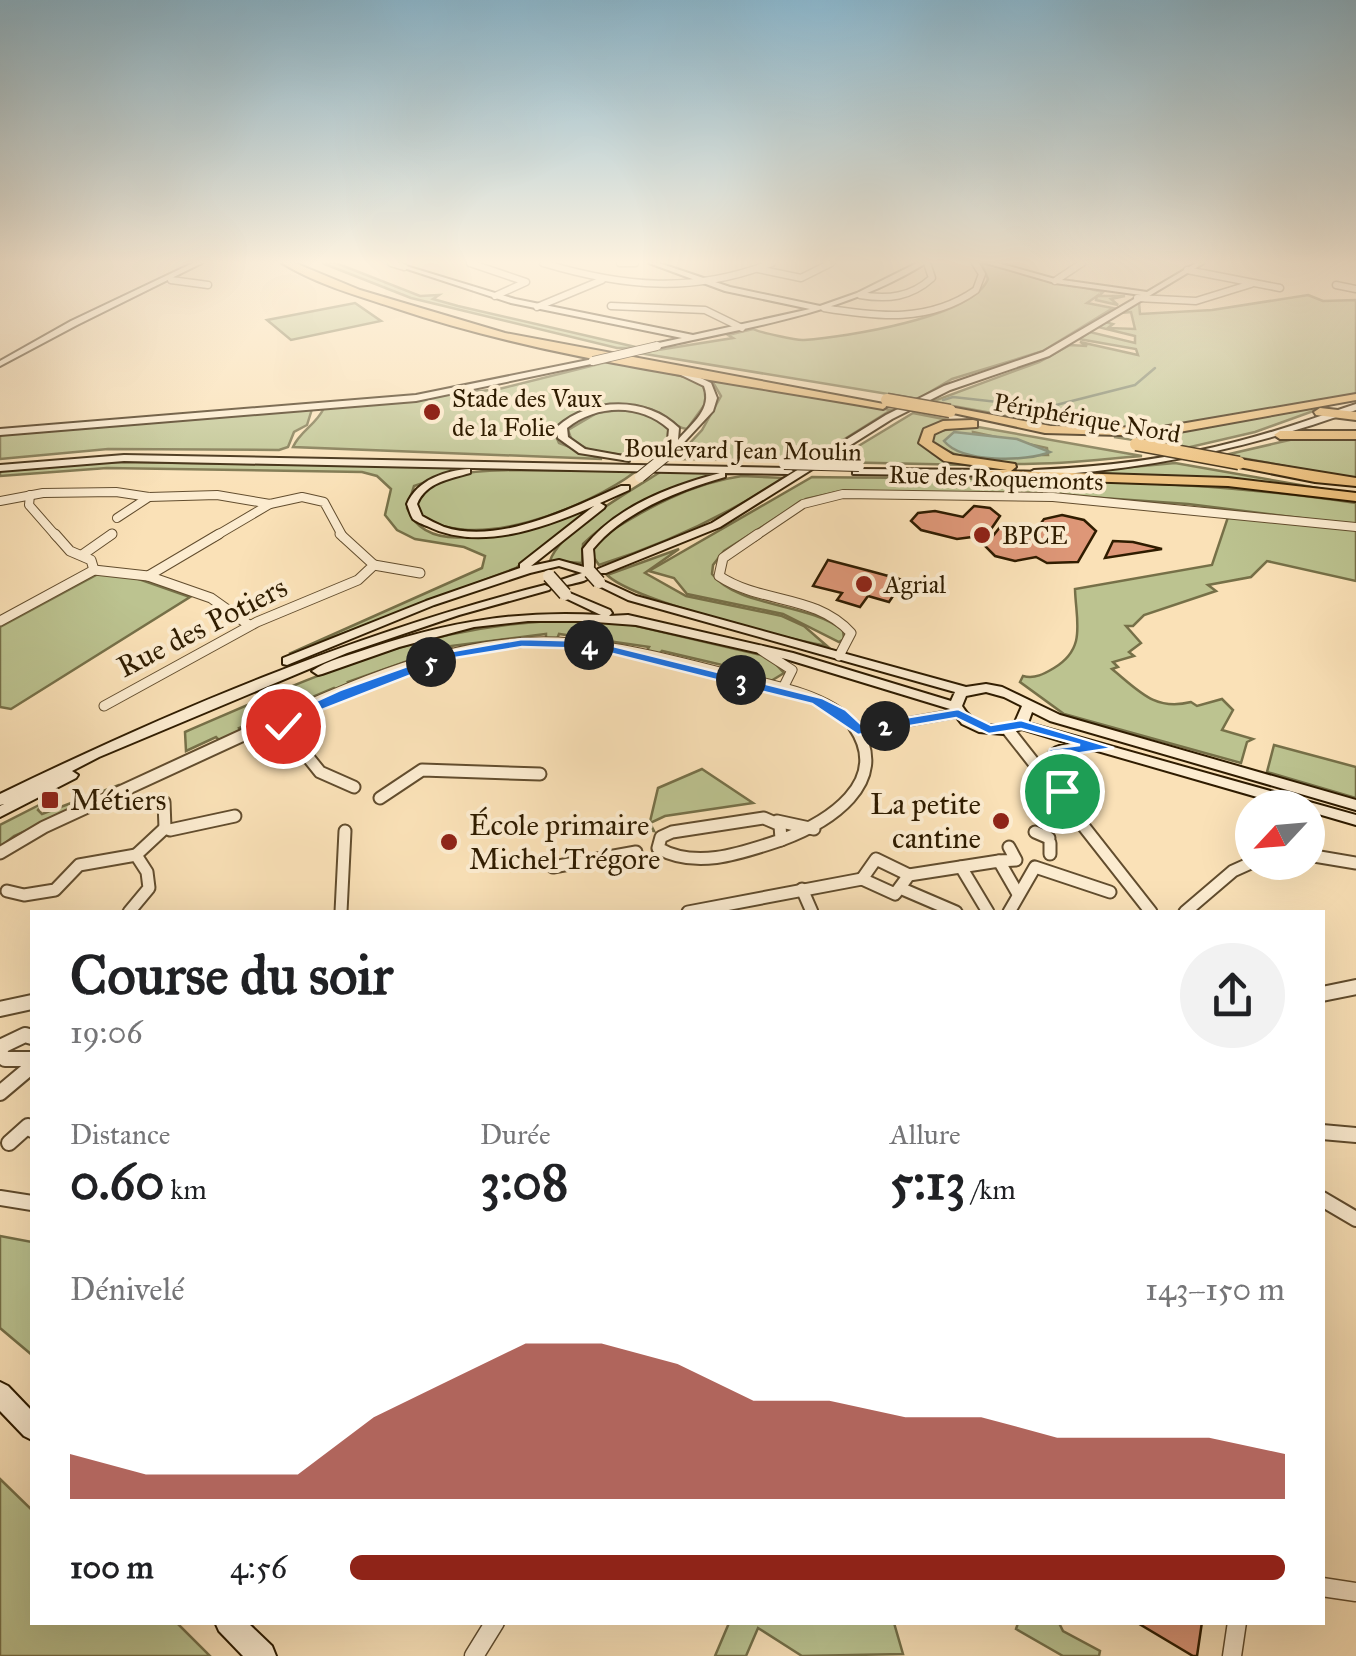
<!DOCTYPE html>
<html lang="fr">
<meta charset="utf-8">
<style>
body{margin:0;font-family:"IM FELL Great Primer",serif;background:#f2f2f2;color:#202124;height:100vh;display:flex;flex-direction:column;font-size:38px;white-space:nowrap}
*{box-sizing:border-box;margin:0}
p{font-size:32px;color:#757577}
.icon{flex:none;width:55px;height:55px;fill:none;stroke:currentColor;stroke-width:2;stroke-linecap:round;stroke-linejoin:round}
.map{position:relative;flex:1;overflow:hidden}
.side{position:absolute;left:30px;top:910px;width:1295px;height:715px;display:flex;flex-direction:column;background:#fff;border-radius:0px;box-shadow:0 10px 40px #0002}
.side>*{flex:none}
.needle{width:65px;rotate:244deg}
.fabs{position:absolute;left:1235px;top:790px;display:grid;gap:20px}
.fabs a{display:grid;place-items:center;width:90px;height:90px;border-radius:50%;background:#fff;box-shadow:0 10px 40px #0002;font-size:50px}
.pin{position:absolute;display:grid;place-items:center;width:85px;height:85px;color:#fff;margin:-42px;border:5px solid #fff;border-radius:50%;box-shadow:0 2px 10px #0007}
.km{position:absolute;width:50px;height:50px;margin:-25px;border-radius:50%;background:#222;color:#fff;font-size:28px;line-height:50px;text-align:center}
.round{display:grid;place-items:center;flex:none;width:105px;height:105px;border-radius:52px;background:#f2f2f2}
.head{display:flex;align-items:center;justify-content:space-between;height:170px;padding:0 40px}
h1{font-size:55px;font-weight:800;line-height:75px}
.figures{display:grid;grid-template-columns:repeat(3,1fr);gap:15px;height:170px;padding:10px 40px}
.figures div{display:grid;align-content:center}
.figures b{font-size:50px;font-weight:800}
.figures small{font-size:28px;font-weight:400}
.figures p{font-size:28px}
.chart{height:280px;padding:20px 40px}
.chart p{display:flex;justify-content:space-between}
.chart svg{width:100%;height:180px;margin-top:10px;fill:#8f2418;opacity:.7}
ul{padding:0 40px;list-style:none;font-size:32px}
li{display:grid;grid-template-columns:160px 120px 1fr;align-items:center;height:75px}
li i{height:25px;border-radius:12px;background:#8f2418}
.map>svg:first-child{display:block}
.green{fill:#bcc390;stroke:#767048;stroke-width:2.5;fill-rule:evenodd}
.water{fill:#9fbea9;stroke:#727d65;stroke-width:2.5}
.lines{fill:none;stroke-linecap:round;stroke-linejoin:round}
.stream{stroke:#727d65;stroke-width:2.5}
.building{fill:#de9778;stroke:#2f1c00;stroke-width:2.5}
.street-far5-casing{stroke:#624d2e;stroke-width:9}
.street-far4-casing{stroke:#624d2e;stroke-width:10}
.street-far3-casing{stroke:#624d2e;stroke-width:11}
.street-far2-casing{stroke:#624d2e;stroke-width:15}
.street-far1-casing{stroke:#624d2e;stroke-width:18}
.street-casing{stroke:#624d2e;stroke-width:21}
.secondary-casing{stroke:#2f1c00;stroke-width:4}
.highway-casing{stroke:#2f1c00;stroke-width:4}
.street-far5{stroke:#fcecd0;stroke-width:6}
.street-far4{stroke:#fcecd0;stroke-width:8}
.street-far3{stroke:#fcecd0;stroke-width:9}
.street-far2{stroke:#fcecd0;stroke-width:11}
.street-far1{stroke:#fcecd0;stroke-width:14}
.street{stroke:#fcecd0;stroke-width:18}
.secondary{fill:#fcecd0;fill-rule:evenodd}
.highway{fill:#edc07c;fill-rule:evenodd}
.secondary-bridge-far2-casing{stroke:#2f1c00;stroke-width:10;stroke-linecap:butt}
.secondary-bridge-far1-casing{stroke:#2f1c00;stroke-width:12;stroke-linecap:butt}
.secondary-bridge-casing{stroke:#2f1c00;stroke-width:15;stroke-linecap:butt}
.highway-bridge-casing{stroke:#2f1c00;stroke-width:15;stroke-linecap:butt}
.secondary-bridge-far2{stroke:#fcecd0;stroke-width:8}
.secondary-bridge-far1{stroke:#fcecd0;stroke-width:10}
.secondary-bridge{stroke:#fcecd0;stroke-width:12}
.highway-bridge{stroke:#edc07c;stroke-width:12}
.route{fill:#1a73e8;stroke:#fff;stroke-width:2.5}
.poi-dot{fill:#8f2418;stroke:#fcecd0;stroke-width:4}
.labels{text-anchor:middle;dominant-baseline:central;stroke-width:8;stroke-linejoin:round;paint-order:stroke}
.far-poi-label{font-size:25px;fill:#2f1c00;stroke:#fcecd0;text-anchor:start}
.far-street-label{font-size:25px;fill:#2f1c00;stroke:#fcecd0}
.street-label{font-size:30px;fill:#2f1c00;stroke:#fcecd0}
.poi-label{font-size:30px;fill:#2f1c00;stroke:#fcecd0;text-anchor:start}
</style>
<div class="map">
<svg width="1356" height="1656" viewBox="0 0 1356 1656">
<rect width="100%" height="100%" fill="#fae1b7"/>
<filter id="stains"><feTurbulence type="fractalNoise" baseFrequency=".002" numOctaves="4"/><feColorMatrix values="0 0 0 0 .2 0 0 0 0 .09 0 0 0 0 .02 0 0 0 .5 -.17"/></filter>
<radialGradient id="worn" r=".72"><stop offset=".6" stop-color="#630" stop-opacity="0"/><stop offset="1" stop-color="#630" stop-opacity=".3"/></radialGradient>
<g class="green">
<polygon points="322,263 336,263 420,296 439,295 433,299 458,306 640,348 617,348 411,298"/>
<path d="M981,263L1103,292L1099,296H1125L1111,299L1118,305L1096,300L1097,296L1087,303L1113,308L1043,351L952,379L918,399L639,353L733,338L728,335L753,329C759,332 798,341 804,340C844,337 972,318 988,279Z"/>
<polygon points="1308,295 1323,301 1356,300 1356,394 1177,428 1081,429 931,402 1039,362 1070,345 1087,346 1080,342 1138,355 1136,349 1079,339 1090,332 1135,343 1135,336 1098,327 1105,322 1113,324 1108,328 1135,329 1131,312 1121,313 1139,302 1140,314 1212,310"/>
<polygon points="355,303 381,321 291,340 267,320"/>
<path d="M615,360L693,379L703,386L708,400L687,429C675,428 670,418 660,413C627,398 576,403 554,432L559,443L602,459L293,447C300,431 316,425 324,408L499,389Z"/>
<polygon points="711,379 891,410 811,460 675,459 702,430 721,396"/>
<polygon points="1330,405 1255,432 1186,448 1114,437 1179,431"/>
<polygon points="268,409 312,409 307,425 294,432 288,447 279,450 108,449 0,459 0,434"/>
<polygon points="619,410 642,412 669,425 673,438 654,459 592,451 572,441 568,430 597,413"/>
<polygon points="913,413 959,422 927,429 921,443 933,454 972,465 832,462"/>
<path d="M967,426L978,427L1142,456C1084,460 979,478 932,442L935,432ZM973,432L1047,448L1048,455H975Z"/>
<polygon points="1307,436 1356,438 1356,479 1225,455"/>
<path d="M112,462L471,467L414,486L407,508C435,576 553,505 596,506L516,568L289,654L482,568L485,556L464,547L415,539L397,530L385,515L391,489L377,476L362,472L107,468L0,476V470Z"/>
<polygon points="1175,463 1329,490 1045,475"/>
<path d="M514,470L628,471L635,472C590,506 470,557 419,513L416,503C434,469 481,471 514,470Z"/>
<path d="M662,471L730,472C678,484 622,506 583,544L582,563L550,561C560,530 633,489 662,471Z"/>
<path d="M742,476L785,478C726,515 666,544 599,565L592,555L595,542L603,536C645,509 691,483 742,476Z"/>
<path d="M812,477C994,479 1176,476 1356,503V525L1188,504L1045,494L837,492L806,499L724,551L713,565L712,574C739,608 807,602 843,630L844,639L839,642L783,614L687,594L674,578L649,571Z"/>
<path d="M1229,514L1356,530V581L1267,561L1251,577L1208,585L1216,591L1144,615L1133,626H1126L1141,643L1129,652L1134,656L1113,662L1118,667L1112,669C1140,692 1155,711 1191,702L1197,706L1222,699L1233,710L1222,730L1253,739L1247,742L1241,763L1064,714L1020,682L1023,676C1035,679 1044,674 1054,668C1087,648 1076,622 1075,589L1212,565Z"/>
<path d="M679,549L645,573L686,596L782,616L804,626L827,646C785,638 634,601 607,575Z"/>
<polygon points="98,574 133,577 190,597 11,709 0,707 0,627"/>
<path d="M578,620L628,624L769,657L784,673L771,681L751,678L752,672L662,651L658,655L646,652L649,647L559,634L557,639H546V634L451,646L453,651L442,654L439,650L348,682L351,687L339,692L334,688L239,728L242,733L221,742L216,737L186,751L185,732C320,674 427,622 578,620Z"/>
<polygon points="1274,745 1356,767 1356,798 1267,772"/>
<polygon points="702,769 753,803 665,816 650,823 654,831 648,830 658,788"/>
<polygon points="119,785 122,788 14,836 0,847 0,825 43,803 38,810 42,814"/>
<polygon points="0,1236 32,1242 32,1355 0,1328"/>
<polygon points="0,1479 32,1510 32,1622 177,1623 210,1656 0,1656"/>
<polygon points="729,1623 894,1623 903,1654 802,1656 758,1628 746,1656 715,1656"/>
<polygon points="1018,1623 1059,1623 1063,1631 1100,1651 1099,1656 1063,1656 1016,1629"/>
</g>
<path class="water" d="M954,432L1017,439L1050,452C1026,462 962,463 944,441Z"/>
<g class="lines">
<g class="stream">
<polyline points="943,400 953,397 1053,408"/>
<polyline points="1056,405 1135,385 1155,368"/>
</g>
</g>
<g class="building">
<polygon points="974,506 990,508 1000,516 987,535 957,539 921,530 911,521 918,513 935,511 963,517"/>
<polygon points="1062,515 1084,520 1096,531 1078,562 1047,563 1036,557 1015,561 995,556 985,546 1000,527 1036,530 1044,519"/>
<polygon points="1113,541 1133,542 1162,549 1105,558"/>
<polygon points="828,560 870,571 914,583 907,592 897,590 889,602 868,596 860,607 837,600 842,593 813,586"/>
<polygon points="1136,1622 1202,1622 1197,1656 1193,1656"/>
</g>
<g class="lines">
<defs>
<g id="street-far5">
<polyline points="391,263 404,267"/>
<polyline points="470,263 526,282 495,296"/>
<path d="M543,263C623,287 693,294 772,263"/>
<polyline points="620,263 635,263"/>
<polyline points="758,269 801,278 831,263"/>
<polyline points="1187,270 1280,288"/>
<polyline points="171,280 208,285"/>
<polyline points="1055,281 1082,263"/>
<polyline points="1336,285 1356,289"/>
<path d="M860,295C888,300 911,297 932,278L927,263"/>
<polyline points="1137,298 1196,301 1251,284"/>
<polyline points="611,306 705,310 742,328"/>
<polyline points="537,307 602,280"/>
<path d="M824,308C878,317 929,323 976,290L982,274L975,263"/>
</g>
<g id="street-far4">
<polyline points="30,495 29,505 57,537"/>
<polyline points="0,501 43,493 116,492 149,497 217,495 270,504 302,497 324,502 343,537"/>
<polyline points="117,518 149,497"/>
<polyline points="108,537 112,534"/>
<polyline points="214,537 270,504"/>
<polyline points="754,537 803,504 843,494 1053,497 1356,527"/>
</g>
<g id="street-far3">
<polyline points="55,534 70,551 91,560 94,570"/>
<path d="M758,534L723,558L719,576C761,604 816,594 851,633L839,656"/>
<polyline points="82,555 112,534"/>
<polyline points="374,565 420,573"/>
<polyline points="148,576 211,598 249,625"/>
<polyline points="0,621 94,570 148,576 219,534"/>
<polyline points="761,650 792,670 782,690"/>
<polyline points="104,706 257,622 358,580 374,565 340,534"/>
<polyline points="279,721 285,728"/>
<path d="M258,728C349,686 455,637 558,642C619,645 680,662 739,677C775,686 833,695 856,728"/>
<polyline points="873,728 958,713"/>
</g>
<g id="street-far2">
<polyline points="283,726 320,772 354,787"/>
<polyline points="1008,730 1151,912"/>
<polyline points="858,731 887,726"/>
<polyline points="1039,789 1044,811"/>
<polyline points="380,798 422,770 540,774"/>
<polyline points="164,802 165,828 170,830 235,816"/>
<polyline points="1045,813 1048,828"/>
<path d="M764,818L780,825L781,840C742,853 696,870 658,848L661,837L672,832Z"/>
<polyline points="777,821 814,829"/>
<polyline points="1035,832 1049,838"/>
<path d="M781,840C827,823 893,783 854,726"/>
<polyline points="1050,843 1050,854"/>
<polyline points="0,853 44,827 263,726"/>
<polyline points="1308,855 1356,863"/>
<polyline points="999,861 1016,860 1009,847"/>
<polyline points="553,867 636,852"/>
<polyline points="961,867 988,912"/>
<polyline points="862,879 876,859 909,875"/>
<polyline points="900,888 956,912"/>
<polyline points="802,889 812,912"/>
<polyline points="7,891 24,895 55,890 79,865 136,855"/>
<polyline points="129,912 149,888 147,872 136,855 165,828"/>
<polyline points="341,912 345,831"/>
<polyline points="688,912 862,879 895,894 909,875 999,861 1018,894"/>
<polyline points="1009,912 1035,867 1110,892"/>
<polyline points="1185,912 1233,871 1253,862"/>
</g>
<g id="street-far1">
<polyline points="1322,994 1356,987"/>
<polyline points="0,1009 32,1002"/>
<polyline points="0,1047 25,1035 32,1037"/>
<polyline points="0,1053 5,1059 32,1059"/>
<polyline points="0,1093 32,1066"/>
<polyline points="1322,1132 1356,1135"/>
<polyline points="9,1143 28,1126 32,1130"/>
<polyline points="0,1198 32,1203"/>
<polyline points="1322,1199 1356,1219"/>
</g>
<g id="street">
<polyline points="1322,1587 1356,1592"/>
<polyline points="474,1656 495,1622"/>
<polyline points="1232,1656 1237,1622"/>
</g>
<g id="secondary">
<polygon points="193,263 202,263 77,325 0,366 0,361 71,321"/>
<path d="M649,263H659L730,287L820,306L857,293L917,263H926C845,314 748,327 657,348L653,346L654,344L682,338L511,303L401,267L406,266L515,299L693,335L810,309L725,291Z"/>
<polygon points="986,263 998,263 1055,279 1147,292 1196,263 1204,263 1049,356 950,390 892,419 720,527 606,573 598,573 598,569 712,523 886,415 944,386 1043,352 1141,295 1055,283"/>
<polygon points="593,359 596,359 596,363 416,401 0,435 0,429 416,395"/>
<path d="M682,369L711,383L717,398L713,411L675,452L667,450L669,429C640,403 597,404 567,428L568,437L585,449L629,457V461L579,453L558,438L557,427C590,397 647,396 679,428L678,440C692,423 713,409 704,386L679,374V370Z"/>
<path d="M1356,404V410C1251,448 1146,470 1034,476L1029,473L1034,470C1103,467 1172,459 1239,441C1279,431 1317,417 1356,404Z"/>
<path d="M124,455L788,468L793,471L788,474L725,473V477C680,490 624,511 593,549C597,584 590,579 559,587L553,584L555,582L582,573L559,566L530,573L434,605L287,665L283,664V658L426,601L520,568V564L594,506C544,528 479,552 427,526C424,525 415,521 413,519C410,514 409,509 407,504C417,480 446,470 470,469V473C450,479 426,482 417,504L422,516C429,520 437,524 444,527C499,545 572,508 621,486H629V490L600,503L605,506L604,508L531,566L559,560L584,567L583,549C614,507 671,486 720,473L124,461L0,471V465Z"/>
<polygon points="856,469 1006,470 1011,473 1006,476 853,474 853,470"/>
<path d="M599,579L636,596L966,687L986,684L1002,687L1060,715L1356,800V810L1050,721L1032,712L1028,723L1356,815V825L1308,811V808H1295L1094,750L1067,752L1059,757L1058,763L1070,800L1068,803H1058C1047,779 1031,746 1071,744L1022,729L1003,734L979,732L962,724L950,709L786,659L636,625L582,621H528L474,627L399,647L322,674L318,675L312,671C327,660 351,655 370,648C448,622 518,610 601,615L561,596L559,594L565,591L610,610L612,613L609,616L628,615L793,653L951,701L955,692L628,600L595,584V580ZM986,692L1004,697L1022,706L1015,722C994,729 974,726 962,706L966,696Z"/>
<path d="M545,585L551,588L549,590L459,615L347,653L99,757L72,771L78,775L76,778L0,817V806L4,804L0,805V794C175,709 356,633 545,585Z"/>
<polygon points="0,1382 8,1386 32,1411 32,1440 24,1436 0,1411"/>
<polygon points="215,1622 247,1622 272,1646 276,1656 243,1656 219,1631"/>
</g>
<g id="highway">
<path d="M282,263H295L360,290L505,333L889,405L883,409C720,380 553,361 395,308C358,296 316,284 282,263Z"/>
<polygon points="1356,394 1356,400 1157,436 1045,433 944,411 950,407 1051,426 1157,428"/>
<polygon points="1320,408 1356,412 1356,420 1316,415 1314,412"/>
<polygon points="973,420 977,421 977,427 945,429 934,434 932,442 953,455 1015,464 1016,467 1011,471 1228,478 1356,493 1356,501 1228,486 995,478 988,474 990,471 1007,470 944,461 919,443 924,429 943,421"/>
<polygon points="1356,431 1356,439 1280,439 1274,435 1280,431"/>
<polygon points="1239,459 1356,478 1356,486 1315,482 1234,466 1234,460"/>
</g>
</defs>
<use href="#street-far5" class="street-far5-casing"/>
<use href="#street-far4" class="street-far4-casing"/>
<use href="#street-far3" class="street-far3-casing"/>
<use href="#street-far2" class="street-far2-casing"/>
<use href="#street-far1" class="street-far1-casing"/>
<use href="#street" class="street-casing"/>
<use href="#secondary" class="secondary-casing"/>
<use href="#highway" class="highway-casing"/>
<use href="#street-far5" class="street-far5"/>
<use href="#street-far4" class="street-far4"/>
<use href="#street-far3" class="street-far3"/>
<use href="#street-far2" class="street-far2"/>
<use href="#street-far1" class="street-far1"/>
<use href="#street" class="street"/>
<use href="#secondary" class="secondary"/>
<use href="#highway" class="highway"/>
<defs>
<polyline id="secondary-bridge-far2" points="593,361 657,346"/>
<g id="secondary-bridge-far1">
<polyline points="784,464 859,466"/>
<polyline points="640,477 667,455"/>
</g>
<g id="secondary-bridge">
<polyline points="590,572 599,582"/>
<polyline points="549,576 565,594"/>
</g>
<g id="highway-bridge">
<polyline points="887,400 950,411"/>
<polyline points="1136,444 1239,463"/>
</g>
</defs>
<use href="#secondary-bridge-far2" class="secondary-bridge-far2-casing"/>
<use href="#secondary-bridge-far1" class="secondary-bridge-far1-casing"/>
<use href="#secondary-bridge" class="secondary-bridge-casing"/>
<use href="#highway-bridge" class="highway-bridge-casing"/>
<use href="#secondary-bridge-far2" class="secondary-bridge-far2"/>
<use href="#secondary-bridge-far1" class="secondary-bridge-far1"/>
<use href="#secondary-bridge" class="secondary-bridge"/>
<use href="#highway-bridge" class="highway-bridge"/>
</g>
<linearGradient id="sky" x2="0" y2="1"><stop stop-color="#8bb8cf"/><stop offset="0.53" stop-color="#fdf2df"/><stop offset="1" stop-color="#fdf2df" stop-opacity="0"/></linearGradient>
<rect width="1356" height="495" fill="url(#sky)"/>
<polygon class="route" points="522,639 593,641 822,698 846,710 862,725 958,709 991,725 1021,720 1114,748 1062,756 1059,763 1070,791 1062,796 1054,791 1043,763 1050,749 1080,745 1021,729 989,734 956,718 858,735 812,704 593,649 522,647 455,658 288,723 288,729 278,729 272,721 340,690 447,652"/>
<g class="poi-dot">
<circle cx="432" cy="412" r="10"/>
<circle cx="982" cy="535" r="10"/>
<circle cx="864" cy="584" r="10"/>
<rect x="40" y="790" width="20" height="20" rx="5"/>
<circle cx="1001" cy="821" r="10"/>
<circle cx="449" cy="842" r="10"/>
</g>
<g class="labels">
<g class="far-poi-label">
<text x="452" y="398">Stade des Vaux<tspan x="452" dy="29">de la Folie</tspan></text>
<text x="1002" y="535">BPCE</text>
<text x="884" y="584">Agrial</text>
</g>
<g class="far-street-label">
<text transform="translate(1087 418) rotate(10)">Périphérique Nord</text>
<text transform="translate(743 450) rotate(1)">Boulevard Jean Moulin</text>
<text transform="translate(996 478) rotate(2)">Rue des Roquemonts</text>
</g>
<g class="street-label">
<text transform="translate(202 627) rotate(-27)">Rue des Potiers</text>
</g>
<g class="poi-label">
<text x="70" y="800">Métiers</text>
<text x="981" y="804" text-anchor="end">La petite<tspan x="981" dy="34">cantine</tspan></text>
<text x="469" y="825">École primaire<tspan x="469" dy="34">Michel Trégore</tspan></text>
</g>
</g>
<rect width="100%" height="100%" filter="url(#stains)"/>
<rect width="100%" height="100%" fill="url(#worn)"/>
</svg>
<div class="fabs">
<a><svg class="needle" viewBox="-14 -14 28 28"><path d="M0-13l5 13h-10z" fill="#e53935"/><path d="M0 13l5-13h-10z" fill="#757577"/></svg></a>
</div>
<div class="pin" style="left:1062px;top:791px;background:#1e9e55"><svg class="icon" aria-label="arrive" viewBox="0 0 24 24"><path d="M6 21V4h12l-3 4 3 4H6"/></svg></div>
<div class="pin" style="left:283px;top:726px;background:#d93025"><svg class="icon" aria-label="check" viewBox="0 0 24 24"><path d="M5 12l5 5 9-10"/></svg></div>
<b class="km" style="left:885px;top:726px">2</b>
<b class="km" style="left:741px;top:680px">3</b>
<b class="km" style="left:589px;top:645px">4</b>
<b class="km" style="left:431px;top:662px">5</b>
<section class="side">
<div class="head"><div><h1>Course du soir</h1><p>19:06</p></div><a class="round"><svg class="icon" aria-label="share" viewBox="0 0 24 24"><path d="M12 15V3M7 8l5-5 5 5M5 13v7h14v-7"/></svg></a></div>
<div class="figures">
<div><p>Distance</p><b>0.60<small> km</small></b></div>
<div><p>Durée</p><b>3:08</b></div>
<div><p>Allure</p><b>5:13<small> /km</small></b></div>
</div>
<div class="chart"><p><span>Dénivelé</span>143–150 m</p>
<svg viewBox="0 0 160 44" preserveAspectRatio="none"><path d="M0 44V33L10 38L20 38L30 38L40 24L50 15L60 6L70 6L80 11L90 20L100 20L110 24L120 24L130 29L140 29L150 29L160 33V44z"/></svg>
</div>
<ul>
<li><b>100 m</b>4:56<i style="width:100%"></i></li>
</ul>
</section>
</div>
